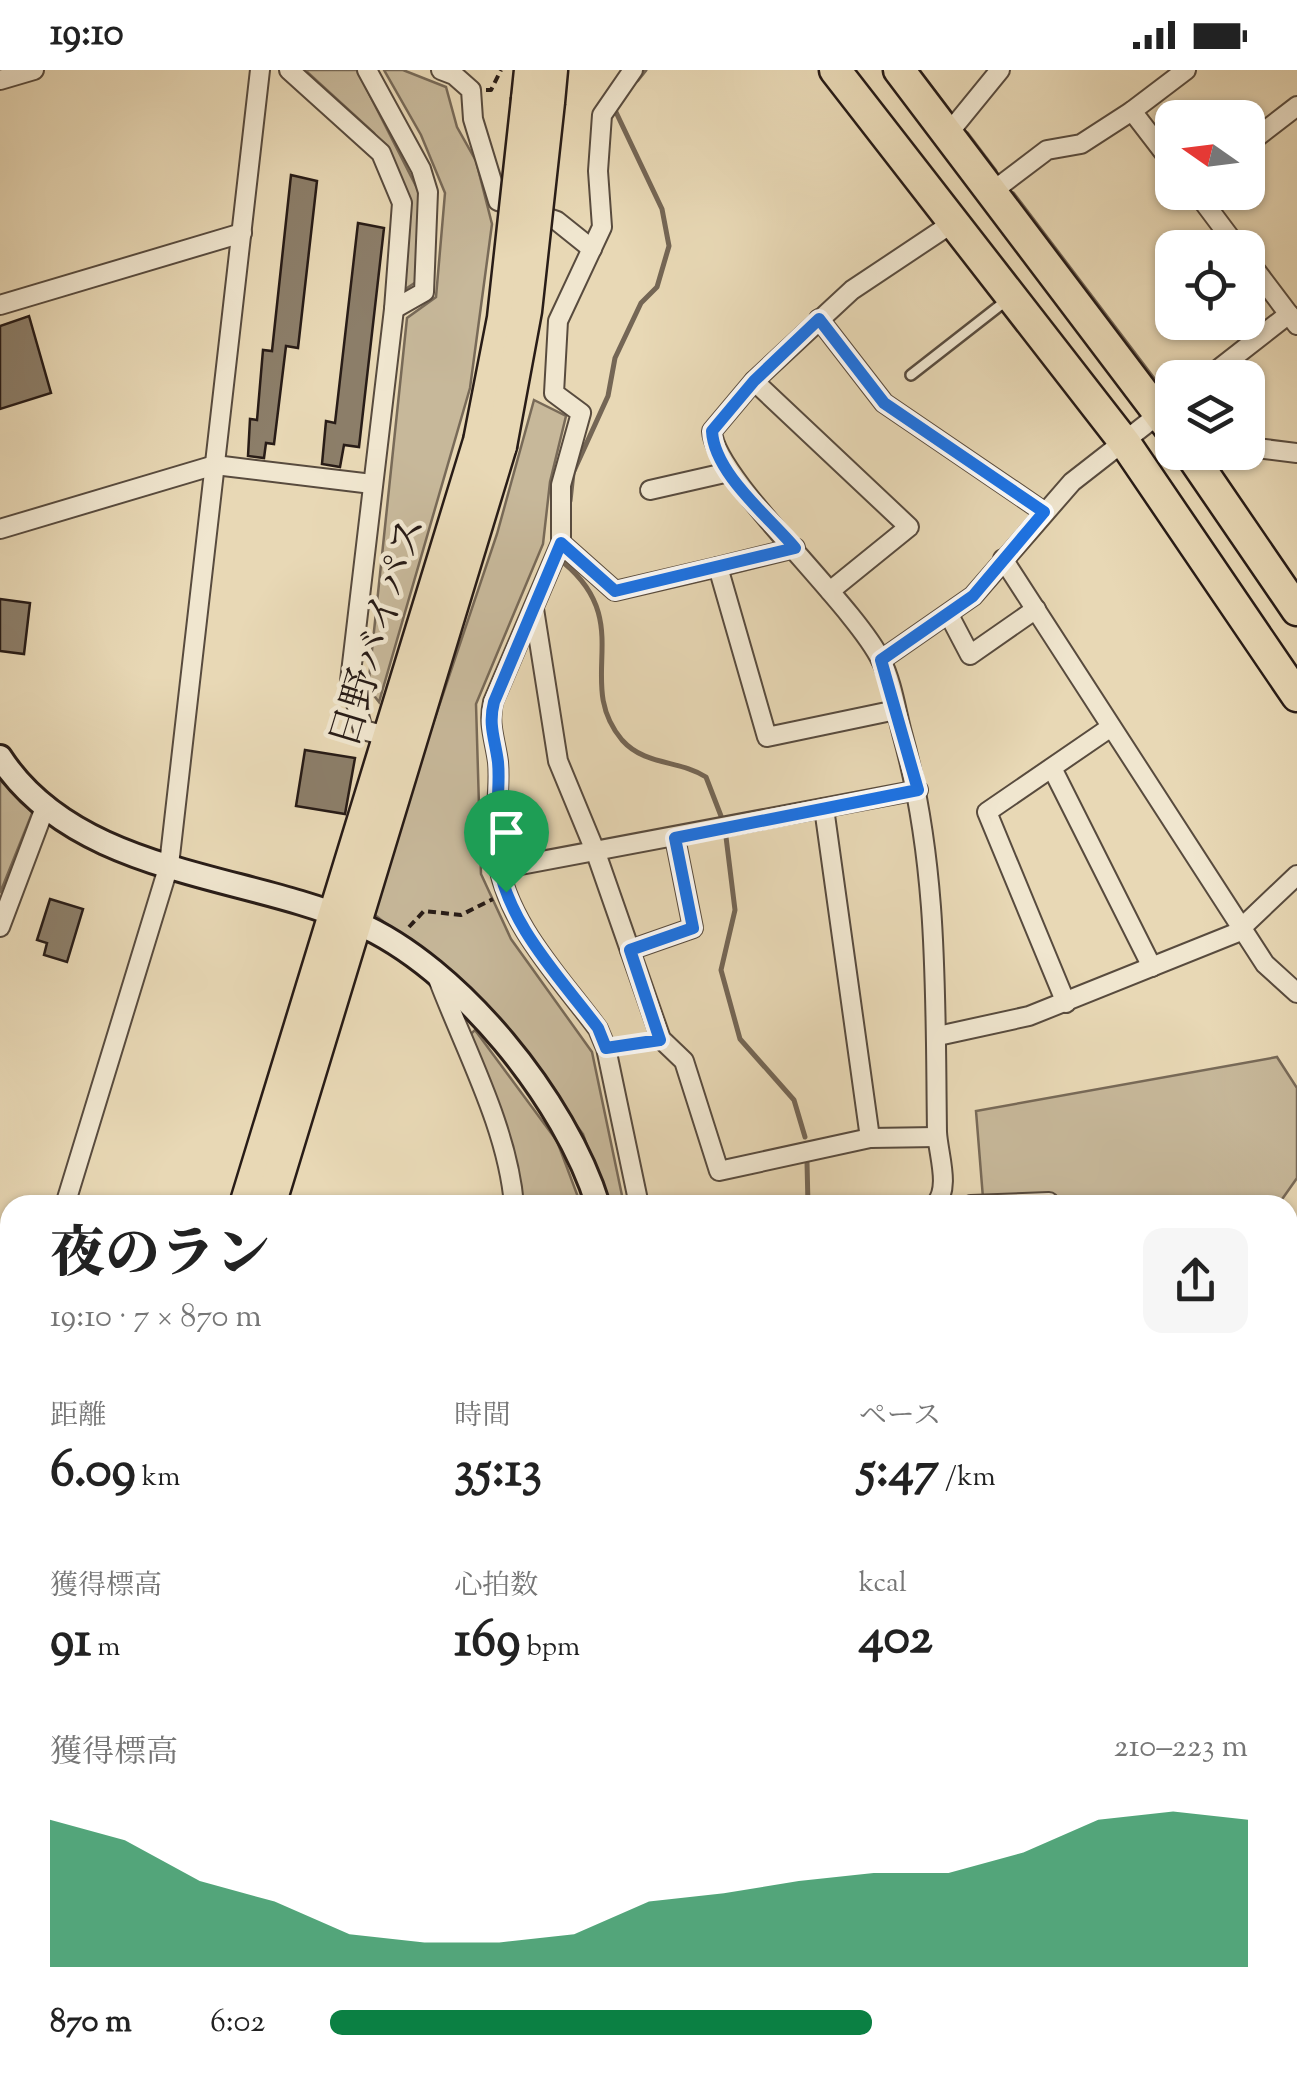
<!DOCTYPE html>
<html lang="ja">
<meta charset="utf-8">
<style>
body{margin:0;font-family:"Sorts Mill Goudy","Noto Serif JP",serif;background:#f6f6f6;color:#222;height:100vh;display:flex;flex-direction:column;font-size:38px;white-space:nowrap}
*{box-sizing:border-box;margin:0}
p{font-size:32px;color:#767676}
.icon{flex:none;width:55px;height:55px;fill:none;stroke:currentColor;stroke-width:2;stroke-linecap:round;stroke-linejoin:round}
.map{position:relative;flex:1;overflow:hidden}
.details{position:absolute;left:0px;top:1125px;width:1298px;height:888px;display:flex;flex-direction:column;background:#fff;border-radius:30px 30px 0 0;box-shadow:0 2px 8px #0004}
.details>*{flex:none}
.needle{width:65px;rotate:284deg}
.tools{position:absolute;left:1155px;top:30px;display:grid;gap:20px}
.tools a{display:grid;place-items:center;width:110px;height:110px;border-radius:20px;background:#fff;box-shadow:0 2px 8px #0004;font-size:50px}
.pin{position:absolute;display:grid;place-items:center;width:85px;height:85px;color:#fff;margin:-102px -42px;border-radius:50% 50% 50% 0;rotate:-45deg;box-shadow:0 0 10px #0007}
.pin .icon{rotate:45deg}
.round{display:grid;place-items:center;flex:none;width:105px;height:105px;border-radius:20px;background:#f6f6f6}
.summary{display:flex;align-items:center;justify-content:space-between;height:170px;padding:0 50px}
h1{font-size:55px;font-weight:800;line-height:75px}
.stats{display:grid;grid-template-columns:repeat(3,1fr);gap:15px;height:170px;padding:10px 50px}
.stats div{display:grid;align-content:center}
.stats b{font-size:50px;font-weight:800}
.stats small{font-size:28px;font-weight:400}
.stats p{font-size:28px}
.chart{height:280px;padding:20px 50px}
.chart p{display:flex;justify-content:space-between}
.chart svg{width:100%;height:180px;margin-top:10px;fill:#0b8043;opacity:.7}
ul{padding:0 50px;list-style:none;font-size:32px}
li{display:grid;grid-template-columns:160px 120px 1fr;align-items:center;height:75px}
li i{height:25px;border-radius:12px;background:#0b8043}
.status{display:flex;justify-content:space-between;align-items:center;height:70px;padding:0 50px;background:#fff;direction:ltr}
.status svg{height:28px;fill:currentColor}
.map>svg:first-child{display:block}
.green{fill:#c7b89a;stroke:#786a58;stroke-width:2.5}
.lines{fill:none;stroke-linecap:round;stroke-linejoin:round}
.stream{stroke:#746655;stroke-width:5}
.building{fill:#8c7e69;stroke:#281c17;stroke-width:2.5}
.lane-casing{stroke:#584b3e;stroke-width:14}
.street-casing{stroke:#584b3e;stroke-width:22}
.secondary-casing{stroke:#281c17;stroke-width:28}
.highway-casing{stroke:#281c17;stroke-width:35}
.path{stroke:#281c17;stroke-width:4;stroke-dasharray:8 5;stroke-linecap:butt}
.lane{stroke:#f0e6cf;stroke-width:9}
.street{stroke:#f0e6cf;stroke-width:18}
.secondary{stroke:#f0e6cf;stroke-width:22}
.highway{stroke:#e8d8b5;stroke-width:30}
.rail-casing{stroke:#281c17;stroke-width:9}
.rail{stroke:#f0e6cf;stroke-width:5;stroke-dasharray:15;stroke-linecap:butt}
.highway-bridge-casing{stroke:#281c17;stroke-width:35;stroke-linecap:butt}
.highway-bridge{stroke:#e8d8b5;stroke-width:30}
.route-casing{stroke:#fff;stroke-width:20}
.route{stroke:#1a73e8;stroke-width:12}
.labels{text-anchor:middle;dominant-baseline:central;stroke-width:9;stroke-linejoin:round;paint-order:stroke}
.street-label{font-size:40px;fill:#281c17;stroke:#f0e6cf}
</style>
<div class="status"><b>19:10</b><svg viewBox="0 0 49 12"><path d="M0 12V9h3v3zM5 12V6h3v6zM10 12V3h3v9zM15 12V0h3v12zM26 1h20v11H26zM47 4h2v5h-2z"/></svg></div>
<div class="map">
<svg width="1297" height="2012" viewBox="0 0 1297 2012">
<rect width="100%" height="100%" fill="#e8d8b5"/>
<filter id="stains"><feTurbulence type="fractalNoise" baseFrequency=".002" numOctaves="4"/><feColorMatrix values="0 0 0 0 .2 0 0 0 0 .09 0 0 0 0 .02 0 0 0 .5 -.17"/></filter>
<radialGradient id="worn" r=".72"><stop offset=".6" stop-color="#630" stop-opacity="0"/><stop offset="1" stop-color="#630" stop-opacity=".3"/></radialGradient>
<g class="green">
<polygon points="305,0 357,0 422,128 416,212 404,220 411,131 374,63"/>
<polygon points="384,0 403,0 446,17 457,57 476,91 492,154 470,318 379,632 368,618 407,248 436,227 445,123 421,65"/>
<polygon points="534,330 566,346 550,412 543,474 476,634 481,804 511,869 592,982 624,1135 608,1135 583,1064 487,935 370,841 497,464"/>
<polygon points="0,710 33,741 0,823"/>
<polygon points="475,960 557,1071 581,1135 522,1135 464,970"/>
<polygon points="1277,987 1297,1018 1297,1108 1278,1135 983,1128 976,1041"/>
</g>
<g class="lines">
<g class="stream">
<polyline points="918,0 949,41"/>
<polyline points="637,10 645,0"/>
<polyline points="967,64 995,101"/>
<polyline points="1013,124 1164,323"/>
<polyline points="570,431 573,403 608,326 615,288 641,233 657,217 669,176 662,139 614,38"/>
<path d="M564,493C637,554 573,612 622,670C645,696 680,690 706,707L721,746"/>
<polyline points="726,767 735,840 721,900 740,969 794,1030 805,1067"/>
<polyline points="807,1092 808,1135"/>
</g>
</g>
<g class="building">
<polygon points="291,105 317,111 298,278 286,276 274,374 266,373 264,388 248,386 250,349 257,350 263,280 272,281"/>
<polygon points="358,153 384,158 359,377 344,375 340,397 322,394 326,351 335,353"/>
<polygon points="29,246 51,323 0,339 0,256"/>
<polygon points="0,529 30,533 24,584 0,581"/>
<polygon points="305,680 355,688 345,744 296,736"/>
<polygon points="50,829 83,839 67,892 44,885 47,873 37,870"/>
</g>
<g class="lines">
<defs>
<g id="lane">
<polyline points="911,305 1007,230"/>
<polyline points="1288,1436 1297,1435"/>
<polyline points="1288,1520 1297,1519"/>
<polyline points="1288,1800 1297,1817"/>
<polyline points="1288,1913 1297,1916"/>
</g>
<g id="street">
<polyline points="289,0 381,83 402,133 394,239 350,611 363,660 391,667"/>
<polyline points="367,0 421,99 428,122 424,222 394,239"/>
<polyline points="441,0 454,5 471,20 473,49 498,131 557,151 592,179"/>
<path d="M633,0L602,45L598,101L602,157L558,251L554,323L581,343L561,415V473L493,632C488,655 495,669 498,692C501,723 492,755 497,786C506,853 559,906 598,959L606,978L639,1135"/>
<polyline points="0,10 34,0"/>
<polyline points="947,65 1000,0"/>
<polyline points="1248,74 1297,36"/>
<polyline points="1172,93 1132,41 1186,0"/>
<polyline points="993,121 1047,80 1081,74 1132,41"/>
<polyline points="1196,122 1238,178"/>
<polyline points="1248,190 1297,255"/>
<polyline points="0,235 242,163"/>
<polyline points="819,249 884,333 1044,442"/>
<polyline points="1207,308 1289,244"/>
<polyline points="754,311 909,457 830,521"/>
<polyline points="1248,377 1297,383"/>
<polyline points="650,420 729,402"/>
<polyline points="0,459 215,395 372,414"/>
<polyline points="561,473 615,521 718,497"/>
<polyline points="795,478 718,497 767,667 896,640"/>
<polyline points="1003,489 1265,894 1297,923"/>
<polyline points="534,539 558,691 596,783 661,969 684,991 719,1101 870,1068 937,1067"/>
<polyline points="949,545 970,585 1036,539"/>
<polyline points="881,590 973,526 1072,412 1172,334"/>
<polyline points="1052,698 1152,897"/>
<polyline points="824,738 870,1068"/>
<polyline points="499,799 918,720"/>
<polyline points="0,857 46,735"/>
<polyline points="630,880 693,858 675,768"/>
<path d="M437,906C464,978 508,1058 514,1135"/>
<polyline points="1066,933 987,742 1111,657"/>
<polyline points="938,966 1029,946 1236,863 1297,805"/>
<polyline points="65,1135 169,795 260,0"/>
<path d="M935,1135C951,1118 938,1084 937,1062C935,926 939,796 902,663C896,640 892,612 881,590C853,533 714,408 712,361L754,311L852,220L954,152"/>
<polyline points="971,1135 1049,1132"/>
<polyline points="0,1205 10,1211"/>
<polyline points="1288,1278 1297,1268"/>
<polyline points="0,1584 10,1590"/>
<polyline points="1288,1612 1297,1611"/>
<polyline points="1288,1990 1297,1995"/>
<polyline points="626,2002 640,2012"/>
<polyline points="1151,2002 1164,2012"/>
<polyline points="296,2012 299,2002"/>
<polyline points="433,2012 434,2002"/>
<polyline points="651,2012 657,2002"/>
<polyline points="931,2012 938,2002"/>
<polyline points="1255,2012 1263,2002"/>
</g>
<g id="secondary">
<path d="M0,687C76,804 242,803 357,853C459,897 566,1031 598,1135"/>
<polyline points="0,1396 10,1403"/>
<polyline points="897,2002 910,2012"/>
</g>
<g id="highway">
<polyline points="835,0 1125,373 1297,626"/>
<polyline points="899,0 1172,361"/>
<polyline points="527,29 530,0"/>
<polyline points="549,32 552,0"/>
<polyline points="1189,382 1297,540"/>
<polyline points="245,1135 479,371"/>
<polyline points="270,1135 501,376"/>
<polyline points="0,1929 10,1897"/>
</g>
</defs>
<use href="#lane" class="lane-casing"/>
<use href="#street" class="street-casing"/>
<use href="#secondary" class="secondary-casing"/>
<use href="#highway" class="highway-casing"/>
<g class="path">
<polyline points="486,20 491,20 501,0"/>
<polyline points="409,857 424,841 461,845 493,829"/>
<polyline points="621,975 646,972"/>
<polyline points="1064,1133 1098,1135"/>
<polyline points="201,2002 214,2012"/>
</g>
<use href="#lane" class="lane"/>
<use href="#street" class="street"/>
<use href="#secondary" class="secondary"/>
<use href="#highway" class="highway"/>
<defs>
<g id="rail">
<polyline points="0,1973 10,1978"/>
<polyline points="31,2002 51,2012"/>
<polyline points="59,2002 78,2012"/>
</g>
</defs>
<use href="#rail" class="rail-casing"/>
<use href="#rail" class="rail"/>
<defs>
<g id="highway-bridge">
<polyline points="479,371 503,248 527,29"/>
<polyline points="501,376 526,241 549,32"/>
<polyline points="3,2009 10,1984"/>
</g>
</defs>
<use href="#highway-bridge" class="highway-bridge-casing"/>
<use href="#highway-bridge" class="highway-bridge"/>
</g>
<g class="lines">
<defs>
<path id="route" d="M819,249L884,333L1044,442L973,526L881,590L918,720L675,768L693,858L630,880L660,970L606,978L598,958C559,906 506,853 497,786C493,755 501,723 498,692C495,669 488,655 494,632L561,473L615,521L795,478C768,446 714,403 712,361L754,311Z"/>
</defs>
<use href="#route" class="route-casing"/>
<use href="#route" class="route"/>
</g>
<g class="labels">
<g class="street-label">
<text transform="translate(381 563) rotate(-73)">日野バイパス</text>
</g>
</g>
<rect width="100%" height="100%" filter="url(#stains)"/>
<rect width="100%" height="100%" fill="url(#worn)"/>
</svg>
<div class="tools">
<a><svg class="needle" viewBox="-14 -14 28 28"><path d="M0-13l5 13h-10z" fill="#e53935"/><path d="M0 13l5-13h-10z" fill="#767676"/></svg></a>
<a><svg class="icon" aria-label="locate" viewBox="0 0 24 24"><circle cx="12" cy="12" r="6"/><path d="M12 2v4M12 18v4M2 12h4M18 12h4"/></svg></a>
<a><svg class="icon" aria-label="layers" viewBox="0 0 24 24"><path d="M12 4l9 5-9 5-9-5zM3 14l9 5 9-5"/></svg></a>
</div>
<div class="pin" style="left:506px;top:822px;background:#1e9e55"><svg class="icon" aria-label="arrive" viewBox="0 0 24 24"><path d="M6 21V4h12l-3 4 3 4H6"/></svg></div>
<section class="details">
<div class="summary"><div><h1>夜のラン</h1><p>19:10 · 7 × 870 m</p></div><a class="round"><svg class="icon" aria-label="share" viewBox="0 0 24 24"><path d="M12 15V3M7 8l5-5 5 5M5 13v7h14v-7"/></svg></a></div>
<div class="stats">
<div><p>距離</p><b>6.09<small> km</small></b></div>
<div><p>時間</p><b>35:13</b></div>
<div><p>ペース</p><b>5:47<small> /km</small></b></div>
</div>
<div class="stats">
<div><p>獲得標高</p><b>91<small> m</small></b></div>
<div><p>心拍数</p><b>169<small> bpm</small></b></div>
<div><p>kcal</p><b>402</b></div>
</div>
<div class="chart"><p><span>獲得標高</span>210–223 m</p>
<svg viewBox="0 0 160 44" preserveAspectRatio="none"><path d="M0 44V8L10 13L20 23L30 28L40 36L50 38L60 38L70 36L80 28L90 26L100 23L110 21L120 21L130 16L140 8L150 6L160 8V44z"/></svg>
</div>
<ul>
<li><b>870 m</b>6:02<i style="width:59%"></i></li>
</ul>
</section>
</div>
